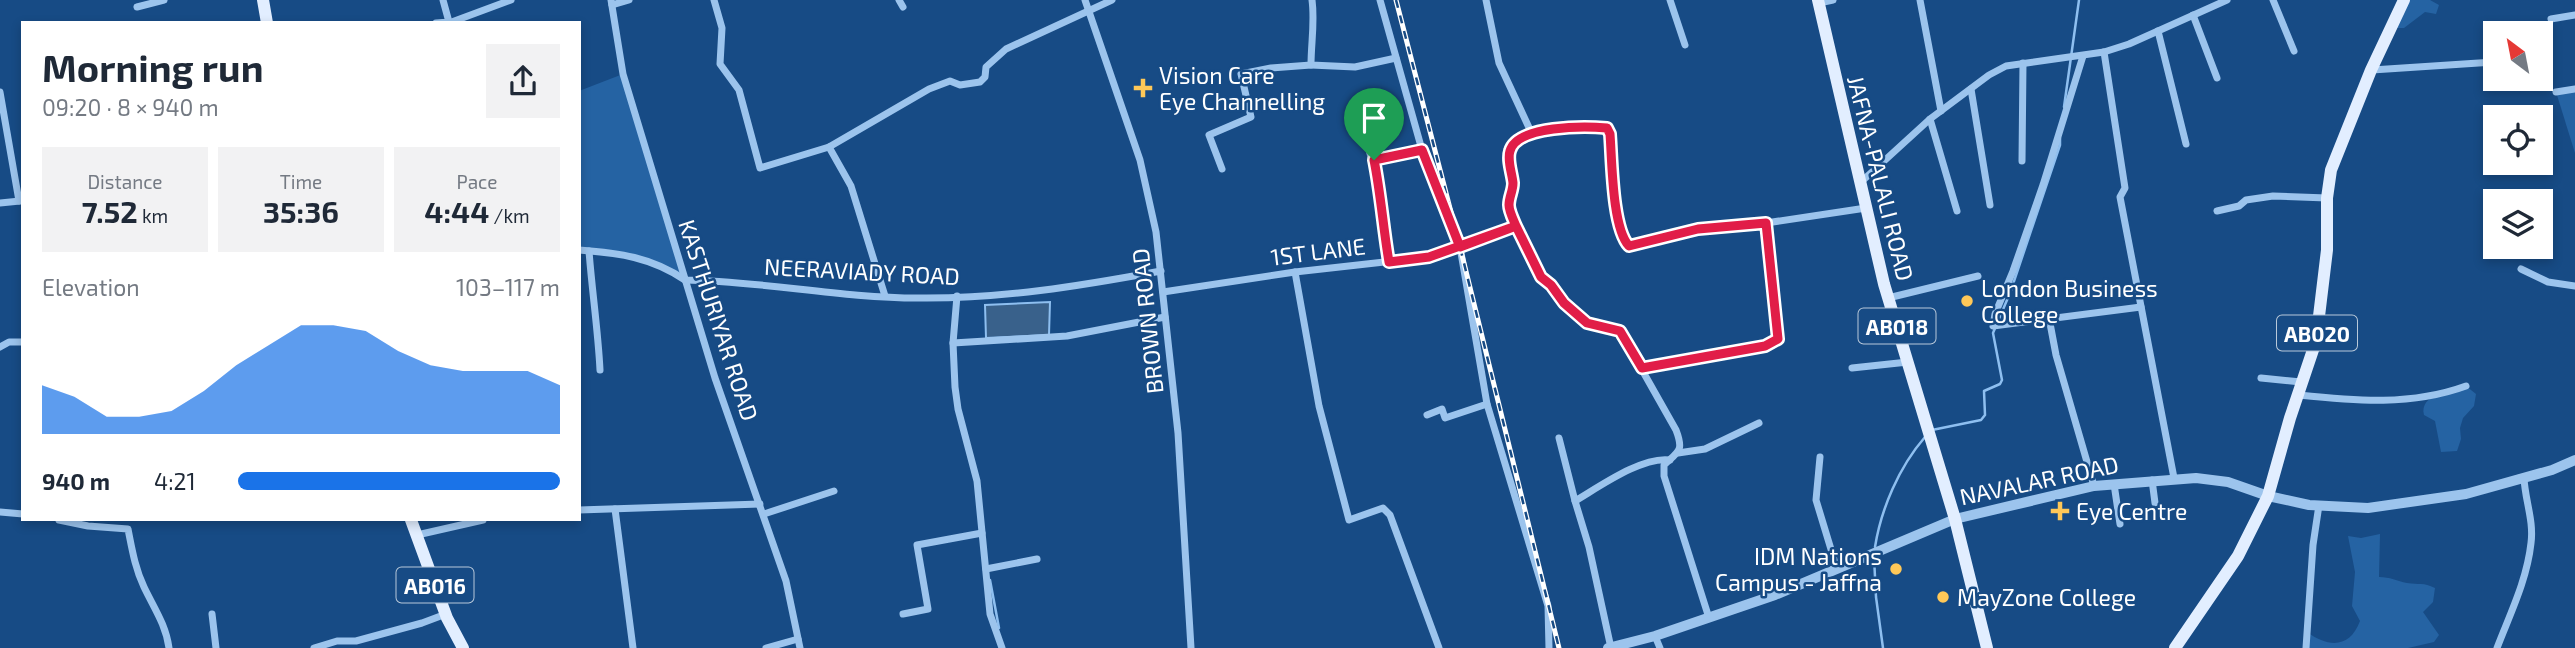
<!DOCTYPE html>
<meta charset="utf-8">
<style>
body{margin:0;font-family:"Exo 2",sans-serif;background:#f2f2f3;color:#1f2937;height:100vh;display:flex;flex-direction:column;font-size:26px;white-space:nowrap}
*{box-sizing:border-box;margin:0}
p{font-size:23px;color:#747a83}
.icon{flex:none;width:38px;height:38px;fill:none;stroke:currentColor;stroke-width:2;stroke-linecap:round;stroke-linejoin:round}
.map{position:relative;flex:1;overflow:hidden}
.sheet{position:absolute;left:21px;top:21px;width:560px;height:500px;display:flex;flex-direction:column;background:#fff;border-radius:0px;box-shadow:0 4px 10px #0003}
.sheet>*{flex:none}
.needle{width:46px;rotate:328deg}
.buttons{position:absolute;left:2483px;top:21px;display:grid;gap:14px}
.buttons a{display:grid;place-items:center;width:70px;height:70px;border-radius:0px;background:#fff;box-shadow:0 4px 10px #0003;font-size:35px}
.pin{position:absolute;display:grid;place-items:center;width:60px;height:60px;color:#fff;margin:-72px -30px;border-radius:50% 50% 50% 0;rotate:-45deg;box-shadow:0 0 7px #0007}
.pin .icon{rotate:45deg}
.round{display:grid;place-items:center;flex:none;width:74px;height:74px;border-radius:0px;background:#f2f2f3}
.headline{display:flex;align-items:center;justify-content:space-between;height:119px;padding:0 21px}
h1{font-size:38px;font-weight:700;line-height:52px}
.figures{display:grid;grid-template-columns:repeat(3,1fr);gap:10px;height:119px;padding:7px 21px}
.figures div{display:grid;align-content:center;border-radius:0px;background:#f2f2f3;text-align:center}
.figures b{font-size:30px;font-weight:700}
.figures small{font-size:19px;font-weight:400}
.figures p{font-size:19px}
.chart{height:196px;padding:14px 21px}
.chart p{display:flex;justify-content:space-between}
.chart svg{width:100%;height:126px;margin-top:7px;fill:#1a73e8;opacity:.7}
ul{padding:0 21px;list-style:none;font-size:23px}
li{display:grid;grid-template-columns:112px 84px 1fr;align-items:center;height:52px}
li i{height:18px;border-radius:9px;background:#1a73e8}
.map>svg:first-child{display:block}
.green{fill:#2563a3}
.water{fill:#39618b;stroke:#8ebff0;stroke-width:2}
.lines{fill:none;stroke-linecap:round;stroke-linejoin:round}
.stream{stroke:#8ebff0;stroke-width:2.5}
.minor{stroke:#9cc4ed;stroke-width:7}
.tertiary{stroke:#9cc4ed;stroke-width:10}
.primary{stroke:#e2eeff;stroke-width:12}
.rail-casing{stroke:#fff;stroke-width:5}
.rail{stroke:#174b85;stroke-width:2.5;stroke-dasharray:8;stroke-linecap:butt}
.route-casing{stroke:#fff;stroke-width:14}
.route{stroke:#e11d48;stroke-width:9}
.poi-dot{fill:#ffc858;stroke:#174b85;stroke-width:2.5}
.labels{text-anchor:middle;dominant-baseline:central;stroke-width:5;stroke-linejoin:round;paint-order:stroke}
.shield{fill:#174b85;stroke:#b9c9da;stroke-width:2}
.shield-label{font-size:21px;font-weight:bold;fill:#fff}
.poi-label{font-size:23px;fill:#fff;stroke:#174b85;text-anchor:start}
.street-label{font-size:23px;fill:#fff;stroke:#174b85}
</style>
<div class="map">
<svg width="2575" height="648" viewBox="0 0 2575 648">
<rect width="100%" height="100%" fill="#174b85"/>
<g class="green">
<polygon points="2404,0 2430,0 2439,5 2436,14 2425,12 2404,28 2396,28"/>
<polygon points="623,74 685,280 623,253 579,250 579,91"/>
<polygon points="2575,89 2575,153 2556,92"/>
<path d="M2466,386L2476,394L2474,406L2463,418L2460,428L2461,439L2457,451L2441,452L2435,421L2424,415C2419,394 2451,391 2466,386Z"/>
<path d="M2380,534L2379,577C2390,577 2397,581 2407,583C2419,585 2423,582 2435,588L2433,602L2423,612L2439,635L2434,642L2408,648H2306L2307,632C2329,648 2350,648 2360,621L2352,606L2355,572L2348,536L2361,538Z"/>
</g>
<polygon class="water" points="1050,302 1049,335 986,338 985,305"/>
<g class="lines">
<g class="stream">
<polyline points="2064,107 2079,0"/>
<polyline points="1932,430 1981,420 1985,415 1984,391 2000,384 2002,380 1993,333 2010,293 2060,145 2060,138"/>
<path d="M1875,547C1881,509 1899,467 1925,437"/>
<polyline points="1874,557 1876,597 1883,648"/>
<polyline points="990,580 999,628"/>
</g>
<g class="minor">
<polyline points="611,0 623,74 715,378 786,581 800,648"/>
<polyline points="714,0 722,28 720,64 739,90 760,168 829,147 929,89 950,81 960,85 980,82 985,77 986,67 1006,49 1112,0"/>
<polyline points="899,0 903,7"/>
<polyline points="1085,0 1140,160 1156,232 1178,433 1191,648"/>
<path d="M1312,0C1315,22 1311,43 1311,65L1355,67L1396,58"/>
<polyline points="1380,0 1422,150 1460,247 1487,404 1548,606 1549,648"/>
<polyline points="1486,0 1499,63 1532,134"/>
<polyline points="1670,0 1685,45"/>
<polyline points="1920,0 1941,111"/>
<polyline points="2273,0 2294,51"/>
<polyline points="1819,3 1833,0"/>
<polyline points="612,5 629,0"/>
<polyline points="137,7 164,0"/>
<polyline points="2193,15 2217,78"/>
<polyline points="2551,19 2575,15"/>
<polyline points="436,23 449,22 443,0"/>
<polyline points="449,23 511,0"/>
<polyline points="2158,31 2186,144"/>
<polyline points="2104,52 2125,188 2120,197 2174,478"/>
<polyline points="2083,56 2043,185 2013,271 1995,314 1993,326 2141,307"/>
<polyline points="2372,70 2494,62"/>
<polyline points="1971,89 1990,205"/>
<polyline points="0,92 19,201"/>
<polyline points="2556,92 2575,89"/>
<polyline points="1930,119 1957,211"/>
<polyline points="1362,122 1382,201 1381,211 1389,262"/>
<polyline points="829,147 851,186 885,296"/>
<polyline points="1374,160 1422,150"/>
<polyline points="2022,161 2023,63"/>
<polyline points="1222,169 1209,135 1251,117 1241,74 1271,68 1311,65"/>
<polyline points="1861,182 1930,119 1989,75 2006,66 2104,52 2129,44 2227,0"/>
<polyline points="0,203 20,201"/>
<polyline points="2217,211 2239,206 2246,200 2273,196 2327,198"/>
<path d="M579,250C619,253 651,257 685,280C763,281 840,298 918,298C1001,299 1080,286 1161,271"/>
<path d="M589,251C592,291 598,330 600,370"/>
<polyline points="2521,269 2548,282 2575,286"/>
<polyline points="1295,272 1319,406 1349,520 1383,508 1390,515 1439,648"/>
<polyline points="1163,292 1295,272 1429,257 1516,226"/>
<polyline points="957,296 953,343 955,387 958,409 977,481 990,614 1002,648"/>
<polyline points="1888,298 1978,276"/>
<polyline points="2049,318 2056,355 2094,486"/>
<polyline points="953,343 1067,336 1165,317"/>
<polyline points="0,347 9,342 23,342"/>
<polyline points="1642,368 1773,344 1778,339 1766,223 1866,208"/>
<polyline points="1852,368 1908,362"/>
<polyline points="2261,378 2301,382"/>
<path d="M2299,395C2356,401 2411,406 2466,386"/>
<polyline points="1427,415 1442,409 1445,418 1487,404"/>
<path d="M1559,438L1575,501C1599,487 1642,456 1670,460"/>
<polyline points="1678,453 1705,449 1759,423"/>
<polyline points="1820,457 1816,500 1837,569"/>
<polyline points="2152,480 2155,503"/>
<polyline points="2114,484 2120,524"/>
<polyline points="1575,501 1589,547 1611,648"/>
<polyline points="615,509 633,648"/>
<polyline points="579,510 760,504"/>
<polyline points="0,512 23,514"/>
<polyline points="764,514 834,491"/>
<path d="M59,520L88,526L128,529C132,549 135,568 144,587C154,608 166,625 169,648"/>
<polyline points="417,535 483,520"/>
<polyline points="986,569 1037,559"/>
<polyline points="212,614 216,648"/>
<polyline points="903,614 928,609 917,545 982,533"/>
<path d="M1709,618L1664,476V465C1679,451 1684,451 1676,430L1620,331C1608,327 1595,328 1584,321C1555,302 1513,241 1509,206C1508,196 1514,185 1512,174C1511,164 1505,152 1514,144C1535,124 1580,125 1607,128L1610,134C1612,159 1612,228 1629,246L1698,229L1766,223"/>
<polyline points="1655,636 1660,648"/>
<polyline points="314,648 337,641 356,641 422,623 446,614"/>
<polyline points="766,648 798,639"/>
<polyline points="2306,648 2313,545 2319,505"/>
<path d="M2497,648C2510,614 2527,580 2531,543C2534,521 2525,500 2524,478"/>
</g>
<polyline class="tertiary" points="1608,648 1655,636 1775,595 1955,519 2094,486 2196,478 2228,482 2268,496 2309,505 2368,508 2466,494 2552,470 2575,460"/>
<g class="primary">
<polyline points="263,0 267,23"/>
<polyline points="1818,0 1884,284 1955,519 1987,648"/>
<polyline points="411,520 447,618 463,648"/>
<polyline points="2175,648 2238,556 2268,496 2290,418 2316,341 2327,250 2327,198 2331,170 2371,70 2404,0"/>
</g>
<defs>
<polyline id="rail" points="1396,0 1460,247 1559,648"/>
</defs>
<use href="#rail" class="rail-casing"/>
<use href="#rail" class="rail"/>
</g>
<g class="lines">
<defs>
<path id="route" d="M1374,160C1381,195 1383,227 1389,262L1429,257L1516,226C1513,219 1509,211 1509,205C1509,197 1513,191 1513,183C1512,173 1507,160 1510,151C1517,125 1586,126 1607,128L1610,134C1612,159 1612,228 1629,246L1698,229L1766,223L1778,339L1765,346L1642,368L1620,331L1587,323L1564,303L1551,285L1541,277L1516,226L1460,247L1422,150L1374,160"/>
</defs>
<use href="#route" class="route-casing"/>
<use href="#route" class="route"/>
</g>
<g class="poi-dot">
<path d="M1139.5 77.5h7v7h7v7h-7v7h-7v-7h-7v-7h7z"/>
<circle cx="1967" cy="301" r="7"/>
<path d="M2056.5 500.5h7v7h7v7h-7v7h-7v-7h-7v-7h7z"/>
<circle cx="1896" cy="569" r="7"/>
<circle cx="1943" cy="597" r="7"/>
</g>
<g class="labels">
<g class="shield">
<rect x="1858.5" y="308.5" width="77" height="35" rx="5"/>
<rect x="2277" y="315.5" width="80" height="35" rx="5"/>
<rect x="396.5" y="567.5" width="77" height="35" rx="5"/>
</g>
<g class="shield-label">
<text x="1897" y="326">AB018</text>
<text x="2317" y="333">AB020</text>
<text x="435" y="585">AB016</text>
</g>
<g class="poi-label">
<text x="1159" y="75">Vision Care<tspan x="1159" dy="26">Eye Channelling</tspan></text>
<text x="1981" y="288">London Business<tspan x="1981" dy="26">College</tspan></text>
<text x="2076" y="511">Eye Centre</text>
<text x="1882" y="556" text-anchor="end">IDM Nations<tspan x="1882" dy="26">Campus - Jaffna</tspan></text>
<text x="1957" y="597">MayZone College</text>
</g>
<g class="street-label">
<text transform="translate(1881 178) rotate(76)">JAFNA-PALALI ROAD</text>
<text transform="translate(1318 251) rotate(-7)">1ST LANE</text>
<text transform="translate(862 271) rotate(3)">NEERAVIADY ROAD</text>
<text transform="translate(719 320) rotate(72)">KASTHURIYAR ROAD</text>
<text transform="translate(1147 321) rotate(-96)">BROWN ROAD</text>
<text transform="translate(2039 480) rotate(-12)">NAVALAR ROAD</text>
</g>
</g>
</svg>
<div class="buttons">
<a><svg class="needle" viewBox="-14 -14 28 28"><path d="M0-13l5 13h-10z" fill="#e53935"/><path d="M0 13l5-13h-10z" fill="#747a83"/></svg></a>
<a><svg class="icon" aria-label="locate" viewBox="0 0 24 24"><circle cx="12" cy="12" r="6"/><path d="M12 2v4M12 18v4M2 12h4M18 12h4"/></svg></a>
<a><svg class="icon" aria-label="layers" viewBox="0 0 24 24"><path d="M12 4l9 5-9 5-9-5zM3 14l9 5 9-5"/></svg></a>
</div>
<div class="pin" style="left:1374px;top:160px;background:#1e9e55"><svg class="icon" aria-label="arrive" viewBox="0 0 24 24"><path d="M6 21V4h12l-3 4 3 4H6"/></svg></div>
<section class="sheet">
<div class="headline"><div><h1>Morning run</h1><p>09:20 · 8 × 940 m</p></div><a class="round"><svg class="icon" aria-label="share" viewBox="0 0 24 24"><path d="M12 15V3M7 8l5-5 5 5M5 13v7h14v-7"/></svg></a></div>
<div class="figures">
<div><p>Distance</p><b>7.52<small> km</small></b></div>
<div><p>Time</p><b>35:36</b></div>
<div><p>Pace</p><b>4:44<small> /km</small></b></div>
</div>
<div class="chart"><p><span>Elevation</span>103–117 m</p>
<svg viewBox="0 0 160 44" preserveAspectRatio="none"><path d="M0 44V27L10 31L20 38L30 38L40 36L50 29L60 20L70 13L80 6L90 6L100 8L110 15L120 20L130 22L140 22L150 22L160 27V44z"/></svg>
</div>
<ul>
<li><b>940 m</b>4:21<i style="width:100%"></i></li>
</ul>
</section>
</div>
